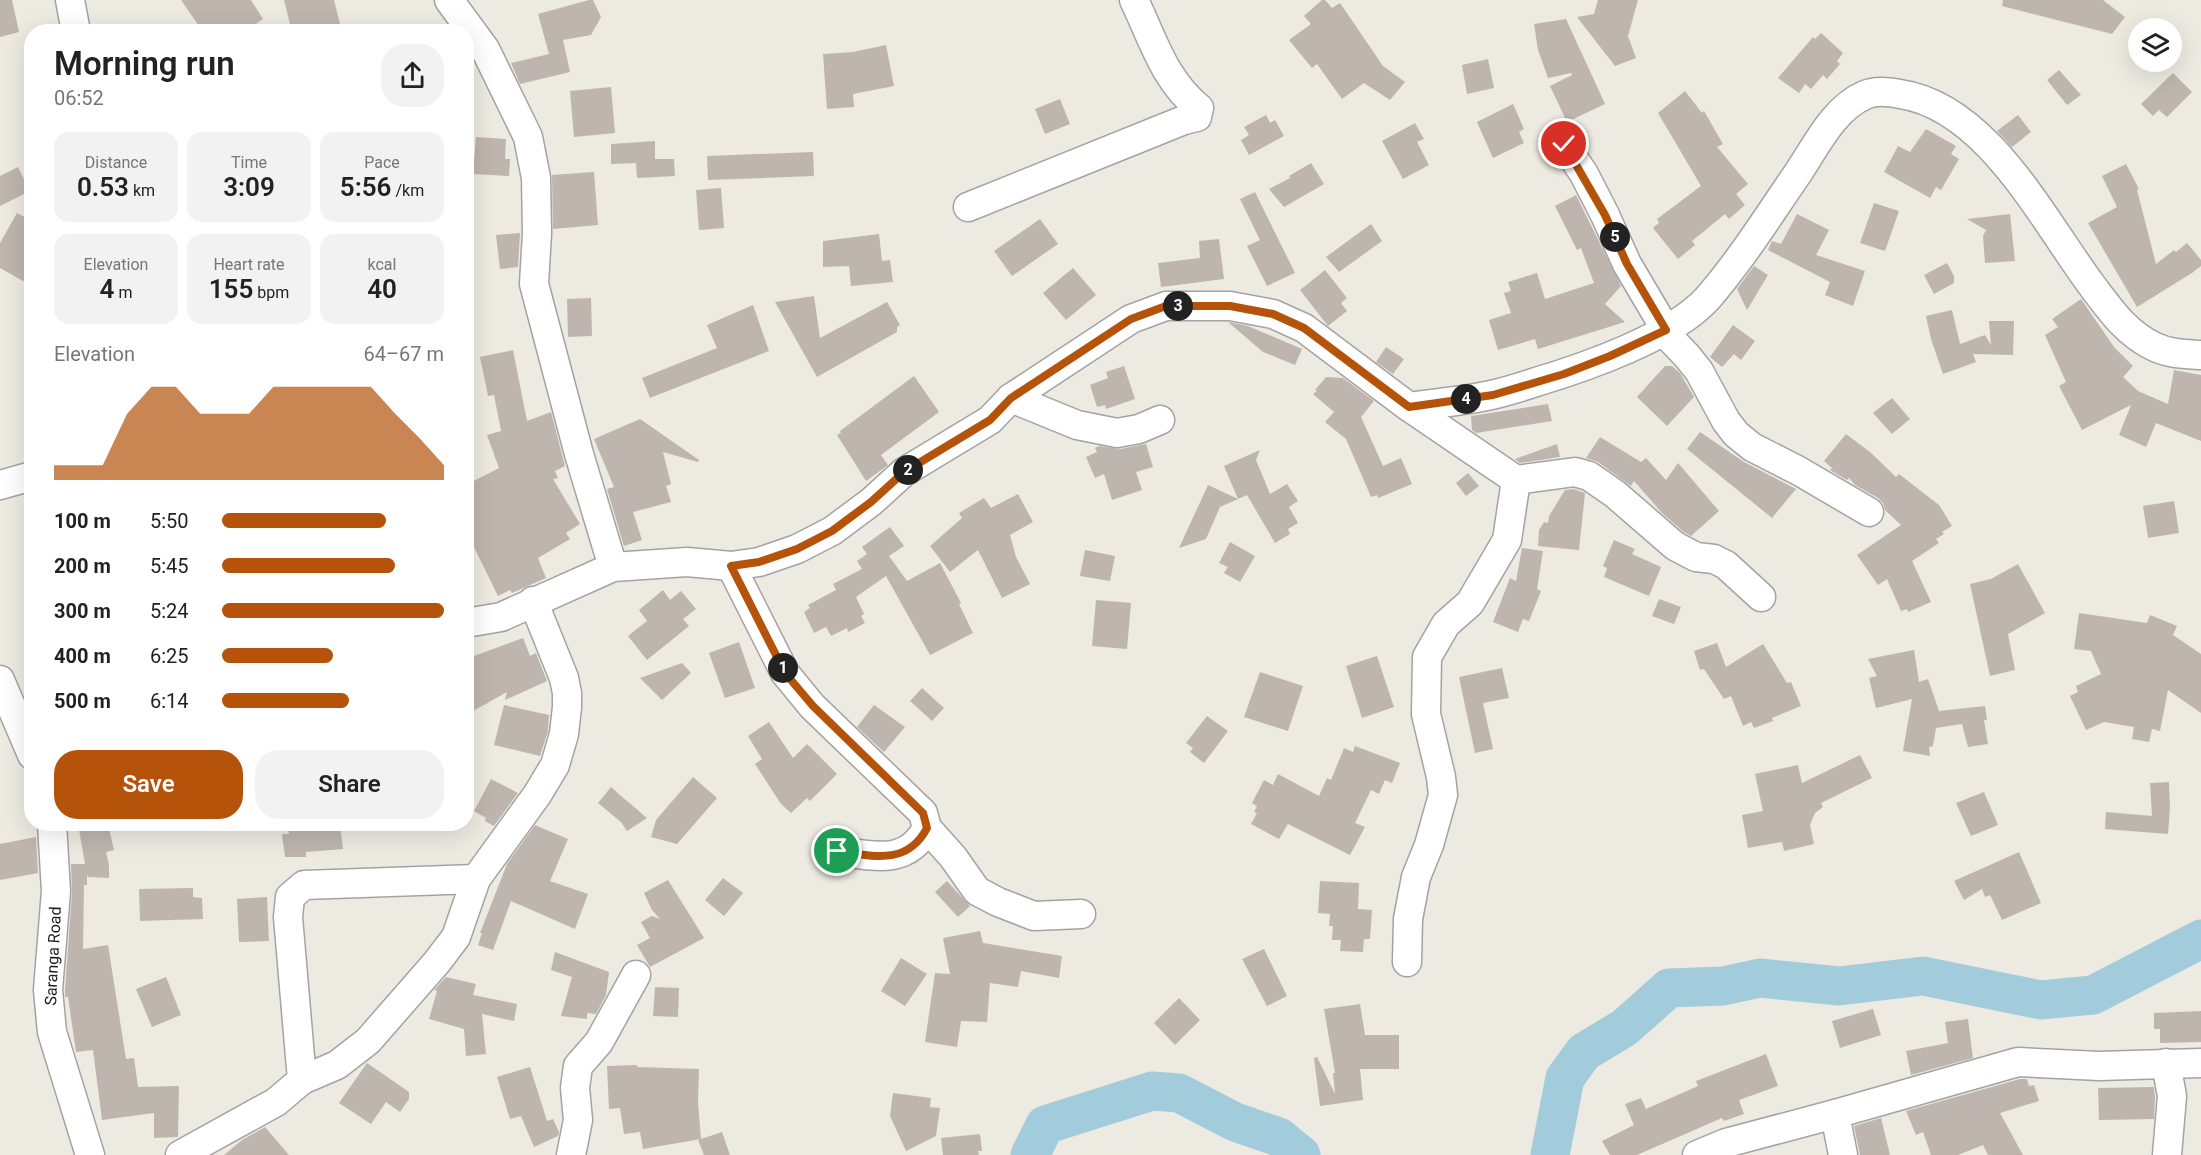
<!DOCTYPE html>
<meta charset="utf-8">
<style>
body{margin:0;font-family:Roboto,sans-serif;background:#f2f2f2;color:#222;height:100vh;display:flex;flex-direction:column;font-size:22px;white-space:nowrap}
*{box-sizing:border-box;margin:0}
p{font-size:20px;color:#767676}
.icon{flex:none;width:33px;height:33px;fill:none;stroke:currentColor;stroke-width:2;stroke-linecap:round;stroke-linejoin:round}
.map{position:relative;flex:1;overflow:hidden}
.side{position:absolute;left:24px;top:24px;width:450px;height:807px;display:flex;flex-direction:column;background:#fff;border-radius:24px;box-shadow:0 6px 24px #0002}
.side>*{flex:none}
.controls{position:absolute;left:2128px;top:18px;display:grid;gap:12px}
.controls a{display:grid;place-items:center;width:54px;height:54px;border-radius:50%;background:#fff;box-shadow:0 6px 24px #0002;font-size:30px}
.pin{position:absolute;display:grid;place-items:center;width:51px;height:51px;color:#fff;margin:-26px;border:3px solid #fff;border-radius:50%;box-shadow:0 2px 6px #0007}
.km{position:absolute;width:30px;height:30px;margin:-15px;border-radius:50%;background:#222;color:#fff;font-size:16px;line-height:30px;text-align:center}
.round{display:grid;place-items:center;flex:none;width:63px;height:63px;border-radius:24px;background:#f2f2f2}
.head{display:flex;align-items:center;justify-content:space-between;height:102px;padding:0 30px}
h1{font-size:33px;font-weight:600;line-height:45px}
.metrics{display:grid;grid-template-columns:repeat(3,1fr);gap:9px;height:102px;padding:6px 30px}
.metrics div{display:grid;align-content:center;border-radius:15px;background:#f2f2f2;text-align:center}
.metrics b{font-size:26px;font-weight:600}
.metrics small{font-size:16px;font-weight:400}
.metrics p{font-size:16px}
.chart{height:168px;padding:12px 30px}
.chart p{display:flex;justify-content:space-between}
.chart svg{width:100%;height:108px;margin-top:6px;fill:#b45309;opacity:.7}
.button{display:flex;gap:12px;margin-top:auto;padding:12px 30px}
.button a{flex:1;height:69px;border-radius:24px;background:#b45309;color:#fff;font-size:24px;font-weight:600;line-height:69px;text-align:center}
.button a+a{background:#f2f2f2;color:#222}
ul{padding:0 30px;list-style:none;font-size:20px}
li{display:grid;grid-template-columns:96px 72px 1fr;align-items:center;height:45px}
li i{height:15px;border-radius:8px;background:#b45309}
.map>svg:first-child{display:block}
.lines{fill:none;stroke-linecap:round;stroke-linejoin:round}
.river{stroke:#a2cbdb;stroke-width:39}
.building{fill:#beb6ae}
.minor-casing{stroke:#a3a3a3;stroke-width:31}
.minor{stroke:#fff;stroke-width:28}
.route-casing{stroke:#fff;stroke-width:12}
.route{stroke:#b45309;stroke-width:8}
.labels{text-anchor:middle;dominant-baseline:central;stroke-width:4.5;stroke-linejoin:round;paint-order:stroke}
.street-label{font-size:16px;fill:#1c1c1c;stroke:#fff}
</style>
<div class="map">
<svg width="2201" height="1155" viewBox="0 0 2201 1155">
<rect width="100%" height="100%" fill="#edeae1"/>
<g class="lines">
<g class="river">
<polyline points="1030,1155 1045,1125 1152,1091 1179,1093 1235,1122 1279,1137 1301,1155"/>
<polyline points="1550,1155 1565,1078 1584,1052 1624,1028 1669,988 1723,986 1760,978 1839,986 1923,976 2041,1000 2093,995 2201,939"/>
</g>
</g>
<g class="building">
<polygon points="0,0 12,0 19,32 0,37"/>
<polygon points="181,0 251,0 263,19 244,32 240,32 235,25 225,32 203,32"/>
<polygon points="284,0 334,0 340,24 312,32 292,32"/>
<polygon points="589,0 593,0 601,17 591,35 563,40 570,72 520,84 511,63 549,54 538,14"/>
<polygon points="1322,0 1325,0 1332,8 1340,3 1383,66 1405,82 1390,100 1364,83 1342,99 1317,64 1312,68 1289,40 1311,24 1304,16"/>
<polygon points="1598,0 1638,0 1628,36 1636,58 1615,66 1577,17 1594,14"/>
<polygon points="2003,0 2103,0 2125,17 2112,34 2002,6"/>
<polygon points="1566,19 1605,104 1567,122 1550,86 1572,75 1571,73 1548,78 1538,50 1534,24"/>
<polygon points="1821,33 1843,53 1837,61 1840,64 1827,79 1823,75 1811,89 1805,84 1799,93 1778,78 1813,37 1815,39"/>
<polygon points="886,45 894,86 853,94 854,107 827,109 823,54 853,52"/>
<polygon points="1488,59 1494,88 1467,94 1462,65"/>
<polygon points="2059,70 2081,95 2067,105 2047,80"/>
<polygon points="2173,73 2192,92 2167,117 2159,110 2153,116 2141,104"/>
<polygon points="611,87 615,133 574,137 570,91"/>
<polygon points="1685,91 1702,113 1704,111 1723,144 1717,147 1748,184 1736,194 1745,205 1729,219 1725,214 1692,241 1695,245 1678,259 1653,228 1659,223 1657,219 1701,186 1658,113"/>
<polygon points="1060,99 1070,124 1045,134 1035,109"/>
<polygon points="1513,104 1524,129 1519,132 1524,143 1493,158 1477,122"/>
<polygon points="1266,115 1270,123 1275,120 1284,136 1249,155 1241,140 1249,135 1244,127"/>
<polygon points="2018,115 2031,132 2012,147 1997,131"/>
<polygon points="1415,123 1424,139 1417,142 1429,165 1403,179 1382,141"/>
<polygon points="1926,129 1956,146 1951,154 1959,159 1941,190 1936,187 1930,198 1884,172 1898,146 1910,152"/>
<polygon points="476,137 506,139 505,159 510,159 509,176 473,174"/>
<polygon points="655,141 655,159 674,159 675,176 637,178 636,163 611,164 611,144"/>
<polygon points="813,152 814,176 708,180 707,156"/>
<polygon points="1311,163 1324,184 1284,207 1269,189 1290,178 1289,176"/>
<polygon points="2126,164 2139,189 2137,190 2156,264 2174,250 2176,252 2187,243 2201,260 2201,266 2192,273 2137,307 2088,223 2117,207 2102,176"/>
<polygon points="18,167 30,191 0,206 0,176"/>
<polygon points="594,172 598,225 553,229 552,175"/>
<polygon points="721,188 724,228 699,230 696,190"/>
<polygon points="1255,192 1295,273 1267,286 1247,246 1260,240 1240,199"/>
<polygon points="1576,195 1621,286 1605,304 1625,322 1538,349 1535,339 1498,350 1489,320 1511,313 1504,293 1511,291 1508,282 1537,273 1545,299 1594,283 1581,248 1577,250 1555,206"/>
<polygon points="1874,203 1899,211 1885,251 1860,243"/>
<polygon points="17,213 32,221 32,286 0,268 0,243"/>
<polygon points="1797,214 1829,230 1816,255 1865,271 1853,306 1825,295 1830,282 1768,250 1772,241 1781,244"/>
<polygon points="2010,214 2015,261 1985,263 1983,236 1986,230 1967,219"/>
<polygon points="1040,219 1058,244 1012,276 994,251"/>
<polygon points="1371,224 1382,241 1339,272 1326,257"/>
<polygon points="520,233 518,267 500,269 496,235"/>
<polygon points="879,234 882,261 890,260 893,282 851,286 849,266 823,267 823,241"/>
<polygon points="1219,239 1224,279 1161,287 1158,263 1200,258 1199,241"/>
<polygon points="1947,263 1954,276 1954,283 1934,294 1924,275"/>
<polygon points="1754,266 1768,275 1747,310 1737,289"/>
<polygon points="1073,268 1096,295 1066,320 1043,293"/>
<polygon points="1325,270 1347,298 1341,303 1347,311 1328,326 1300,290"/>
<polygon points="814,296 820,338 887,302 900,325 897,327 897,332 817,377 775,302"/>
<polygon points="591,298 592,336 568,337 567,299"/>
<polygon points="2081,299 2114,347 2133,366 2123,377 2138,391 2168,404 2174,370 2201,375 2201,441 2156,423 2146,447 2119,435 2131,405 2082,430 2059,386 2066,382 2045,335 2058,327 2052,319"/>
<polygon points="753,305 769,351 650,398 642,378 717,348 707,325"/>
<polygon points="1952,310 1960,344 1985,335 1991,345 1989,321 2014,321 2013,355 1973,354 1976,362 1943,374 1931,339 1926,316"/>
<polygon points="1228,322 1248,326 1302,349 1295,365 1263,352"/>
<polygon points="1733,325 1755,341 1741,360 1734,354 1722,367 1710,357"/>
<polygon points="1386,347 1404,359 1393,374 1376,362"/>
<polygon points="513,350 527,421 551,412 565,466 555,471 558,478 553,479 580,524 566,533 570,539 538,558 546,578 512,593 510,590 498,596 473,545 466,548 466,485 499,468 487,435 501,431 494,395 488,396 480,357"/>
<polygon points="1124,366 1135,399 1106,409 1105,405 1097,407 1090,385 1108,378 1106,372"/>
<polygon points="1665,366 1672,366 1680,373 1694,397 1667,426 1637,397"/>
<polygon points="914,376 939,412 881,455 888,465 866,481 837,435 841,433 840,431"/>
<polygon points="1326,377 1343,378 1374,401 1361,417 1383,466 1401,458 1412,484 1378,498 1377,495 1371,497 1346,439 1325,422 1334,412 1313,394 1317,391 1315,390"/>
<polygon points="1892,398 1910,419 1892,434 1873,413"/>
<polygon points="1548,404 1552,421 1476,433 1472,430 1471,416"/>
<polygon points="640,419 699,460 698,462 663,452 671,484 666,486 671,502 633,512 642,540 624,546 607,489 614,487 594,439"/>
<polygon points="1700,432 1744,462 1796,489 1772,518 1687,449"/>
<polygon points="1846,434 1870,452 1896,477 1899,474 1939,505 1952,526 1942,532 1944,534 1936,539 1939,543 1912,561 1931,602 1908,612 1907,609 1901,611 1887,579 1878,585 1857,555 1901,525 1885,510 1883,503 1878,498 1855,485 1849,478 1847,480 1830,470 1832,468 1824,461"/>
<polygon points="1600,437 1641,462 1646,458 1666,480 1678,463 1719,511 1691,536 1684,532 1662,513 1634,481 1631,486 1598,462 1586,458"/>
<polygon points="1146,444 1153,467 1136,472 1142,490 1112,500 1104,474 1095,478 1086,457 1097,452 1095,448 1099,446 1120,449"/>
<polygon points="1557,444 1560,457 1520,463 1515,459"/>
<polygon points="1260,450 1256,460 1270,494 1287,484 1298,501 1289,507 1298,523 1288,529 1290,534 1275,543 1247,495 1220,507 1206,539 1179,548 1208,485 1238,499 1224,466"/>
<polygon points="1468,473 1479,486 1466,496 1456,483"/>
<polygon points="1574,489 1585,493 1579,550 1538,546 1539,530 1544,522 1548,523 1549,516 1565,490"/>
<polygon points="1018,494 1033,522 1010,535 1016,557 1030,584 1002,598 978,550 950,572 930,546 962,518 959,513 984,498 991,508"/>
<polygon points="2174,501 2179,533 2148,538 2143,506"/>
<polygon points="890,527 904,546 889,556 907,581 940,563 961,603 959,604 973,633 930,655 886,576 856,597 864,614 861,616 865,623 848,632 847,628 831,636 826,627 814,633 804,612 810,608 808,605 836,590 833,584 862,569 857,561 867,554 862,547"/>
<polygon points="1614,540 1635,549 1632,554 1661,567 1649,596 1604,577 1607,568 1603,566"/>
<polygon points="1230,542 1255,556 1240,582 1224,573 1228,567 1219,563"/>
<polygon points="1522,548 1543,551 1537,589 1541,591 1529,621 1523,619 1518,632 1493,622 1510,578 1516,581"/>
<polygon points="1085,550 1115,556 1110,581 1080,576"/>
<polygon points="2018,564 2045,613 2008,634 2015,670 1990,676 1970,584 1991,579"/>
<polygon points="663,590 670,600 681,591 696,609 683,619 689,626 647,660 628,636 647,621 639,610"/>
<polygon points="1659,599 1681,607 1674,624 1652,616"/>
<polygon points="1096,600 1131,603 1127,649 1092,646"/>
<polygon points="2079,613 2147,623 2150,615 2177,626 2173,635 2201,654 2201,713 2168,690 2160,731 2152,729 2149,742 2132,739 2134,727 2104,722 2086,730 2070,696 2078,692 2076,686 2101,674 2091,651 2074,649"/>
<polygon points="523,638 530,656 536,653 547,681 505,700 507,692 466,715 466,659"/>
<polygon points="739,642 755,688 725,698 709,653"/>
<polygon points="1717,643 1726,667 1763,644 1787,683 1791,682 1801,706 1772,718 1773,721 1754,728 1751,722 1743,726 1731,696 1724,699 1704,669 1700,670 1694,651"/>
<polygon points="1914,650 1919,682 1928,679 1939,711 1985,706 1987,720 1984,720 1988,744 1968,747 1962,724 1936,728 1933,746 1929,747 1930,756 1903,751 1912,699 1876,708 1869,678 1877,676 1868,659"/>
<polygon points="1377,656 1394,707 1362,718 1346,666"/>
<polygon points="682,663 691,673 662,700 640,678"/>
<polygon points="1502,668 1509,698 1483,703 1493,749 1475,753 1459,677"/>
<polygon points="1260,672 1303,686 1288,731 1244,717"/>
<polygon points="922,688 944,708 932,721 910,701"/>
<polygon points="504,705 549,715 548,731 540,756 494,745"/>
<polygon points="874,705 905,727 884,752 857,727"/>
<polygon points="1207,716 1228,731 1204,763 1190,752 1193,748 1186,743"/>
<polygon points="769,722 793,758 807,744 837,774 810,801 807,798 791,813 781,804 755,764 762,759 748,736"/>
<polygon points="1355,746 1400,763 1392,783 1385,780 1379,794 1371,790 1355,823 1365,827 1350,855 1288,824 1279,839 1251,824 1257,813 1254,812 1257,806 1252,803 1264,780 1273,785 1278,774 1319,796 1327,778 1331,780 1344,748 1353,752"/>
<polygon points="1860,755 1872,778 1821,803 1823,807 1815,813 1810,825 1814,844 1784,851 1782,842 1748,848 1742,815 1763,811 1755,774 1798,765 1802,783"/>
<polygon points="693,777 717,798 677,844 651,837 656,820"/>
<polygon points="491,779 518,793 494,826 485,821 486,818 474,811"/>
<polygon points="2169,782 2170,808 2168,834 2105,829 2106,812 2152,816 2150,783"/>
<polygon points="611,787 620,795 647,818 627,831 621,822 598,803"/>
<polygon points="1984,792 1998,825 1971,836 1956,803"/>
<polygon points="78,824 108,824 114,850 106,852 109,865 109,878 88,877 87,874 87,885 84,885 83,949 108,945 126,1059 134,1058 138,1087 179,1086 178,1137 154,1138 154,1113 102,1120 93,1050 76,1052 68,997 65,997 65,990 72,892 71,864 85,864"/>
<polygon points="287,824 324,824 325,827 340,825 343,849 306,852 306,857 285,857 282,834 289,834"/>
<polygon points="535,825 568,839 550,881 588,894 575,929 511,901 493,950 478,945 482,933 480,933 507,864"/>
<polygon points="36,837 38,873 0,880 0,844"/>
<polygon points="2019,852 2041,903 2002,920 1990,895 1985,897 1982,889 1964,900 1954,881"/>
<polygon points="723,878 743,893 724,916 705,900"/>
<polygon points="668,880 704,938 650,967 637,945 650,938 641,922 652,916 660,919 652,910 644,893"/>
<polygon points="947,881 970,906 958,917 935,892"/>
<polygon points="1320,881 1359,883 1358,909 1372,910 1370,939 1364,939 1363,952 1340,951 1341,940 1332,940 1333,926 1329,926 1330,914 1318,913"/>
<polygon points="193,888 193,897 202,898 203,919 140,921 139,889"/>
<polygon points="267,897 269,941 239,942 237,899"/>
<polygon points="980,931 983,943 1062,956 1059,978 1021,971 1018,987 990,983 987,1022 961,1021 957,1047 925,1042 935,973 950,974 943,938"/>
<polygon points="1264,949 1287,996 1267,1006 1242,959"/>
<polygon points="555,952 609,972 606,995 596,1014 587,1013 587,1019 561,1016 572,977 551,970"/>
<polygon points="901,958 927,974 905,1006 881,991"/>
<polygon points="166,977 181,1015 152,1027 136,989"/>
<polygon points="446,977 476,984 473,995 517,1004 514,1021 482,1014 486,1054 466,1056 464,1029 429,1019 437,991 434,990"/>
<polygon points="655,987 679,988 678,1017 653,1016"/>
<polygon points="1179,998 1200,1020 1175,1045 1154,1023"/>
<polygon points="1360,1004 1365,1035 1399,1035 1399,1069 1360,1069 1363,1100 1320,1106 1314,1058 1317,1057 1335,1094 1333,1073 1335,1073 1324,1009"/>
<polygon points="1873,1009 1881,1035 1840,1048 1832,1021"/>
<polygon points="2201,1011 2201,1042 2160,1043 2160,1029 2154,1029 2154,1013"/>
<polygon points="1968,1019 1973,1058 1911,1075 1906,1051 1948,1043 1945,1022"/>
<polygon points="1766,1054 1778,1086 1739,1100 1744,1114 1724,1121 1722,1118 1637,1155 1610,1155 1602,1141 1634,1125 1625,1104 1641,1098 1646,1109 1698,1086 1696,1081"/>
<polygon points="367,1063 409,1092 409,1099 400,1112 386,1102 371,1124 339,1103"/>
<polygon points="637,1065 637,1067 699,1069 698,1103 701,1139 643,1149 640,1132 624,1134 620,1108 609,1109 607,1066"/>
<polygon points="530,1067 547,1121 553,1119 559,1132 558,1136 534,1147 521,1116 510,1119 497,1077"/>
<polygon points="2020,1079 2027,1079 2029,1086 2034,1085 2039,1101 2000,1113 2023,1155 1988,1155 1983,1145 1958,1155 1931,1155 1923,1132 1916,1135 1906,1111"/>
<polygon points="2154,1087 2155,1097 2154,1119 2099,1120 2098,1088"/>
<polygon points="893,1093 931,1098 930,1107 940,1108 936,1136 906,1151 890,1116"/>
<polygon points="1881,1118 1890,1155 1860,1155 1854,1126"/>
<polygon points="265,1127 289,1155 224,1155 242,1140"/>
<polygon points="722,1132 730,1155 704,1155 698,1140"/>
<polygon points="980,1134 982,1151 978,1151 979,1155 943,1155 941,1138"/>
</g>
<g class="lines">
<defs>
<g id="minor">
<polyline points="70,0 76,32"/>
<polyline points="449,0 485,49 528,137 536,178 537,233 534,284 579,454 613,567"/>
<polyline points="1564,144 1584,174 1605,215 1627,264 1666,330"/>
<path d="M968,207L1184,120L1197,117L1199,108C1164,80 1153,39 1134,0"/>
<polyline points="1663,331 1687,356 1699,371 1726,421 1736,434 1752,447 1799,471 1869,512"/>
<polyline points="1011,398 1077,425 1117,433 1139,429 1160,420"/>
<path d="M1409,407C1436,403 1464,401 1491,395C1506,392 1521,387 1536,382C1586,367 1672,337 1707,299C1741,260 1769,215 1798,173C1816,146 1834,108 1865,95C1875,90 1890,92 1900,94C1988,107 2044,222 2093,287C2111,311 2127,334 2155,347C2170,354 2185,354 2201,355"/>
<polyline points="1516,480 1575,472 1589,476 1615,494 1675,546 1696,557 1714,559 1726,565 1761,597"/>
<polyline points="0,485 32,476"/>
<path d="M731,566L785,673L812,706L923,813L927,828C907,866 873,856 837,851"/>
<polyline points="466,623 501,617 613,567 687,562 731,566 759,562 797,549 832,531 871,502 904,472 990,420 1011,398 1131,319 1166,306 1230,306 1273,314 1304,328 1409,407 1516,480 1507,540 1470,603 1446,624 1427,657 1426,714 1441,777 1443,795 1429,845 1416,877 1408,919 1407,962"/>
<polyline points="0,680 32,755"/>
<polyline points="52,824 56,891 48,990 52,1032 90,1155"/>
<polyline points="927,828 953,857 977,891 998,902 1034,916 1081,914"/>
<polyline points="2166,1063 2172,1096 2167,1155"/>
<polyline points="302,1080 337,1065 368,1041 437,962 456,937 476,879 537,795 555,765 564,734 567,707 567,693 564,678 533,601"/>
<polyline points="1835,1114 1843,1155"/>
<polyline points="180,1155 276,1102 302,1080 288,917 290,897 304,885 476,879"/>
<polyline points="571,1155 578,1120 575,1088 578,1066 599,1042 636,975"/>
<polyline points="1697,1155 1726,1143 1835,1114 2018,1062 2099,1066 2201,1063"/>
</g>
</defs>
<use href="#minor" class="minor-casing"/>
<use href="#minor" class="minor"/>
</g>
<g class="lines">
<defs>
<path id="route" d="M837,851C873,856 907,866 927,828L923,813L813,706L785,673L731,566L759,562L797,549L832,531L871,502L904,472L990,420L1011,398L1131,319L1166,306H1230L1273,314L1304,328L1409,407L1493,395L1564,374L1610,356L1666,330L1627,264L1605,215L1564,144"/>
</defs>
<use href="#route" class="route-casing"/>
<use href="#route" class="route"/>
</g>
<g class="labels">
<g class="street-label">
<text transform="translate(53 956) rotate(-87)">Saranga Road</text>
</g>
</g>
</svg>
<div class="controls">
<a><svg class="icon" aria-label="layers" viewBox="0 0 24 24"><path d="M12 4l9 5-9 5-9-5zM3 14l9 5 9-5"/></svg></a>
</div>
<div class="pin" style="left:837px;top:851px;background:#1e9e55"><svg class="icon" aria-label="arrive" viewBox="0 0 24 24"><path d="M6 21V4h12l-3 4 3 4H6"/></svg></div>
<div class="pin" style="left:1564px;top:144px;background:#d93025"><svg class="icon" aria-label="check" viewBox="0 0 24 24"><path d="M5 12l5 5 9-10"/></svg></div>
<b class="km" style="left:783px;top:668px">1</b>
<b class="km" style="left:908px;top:470px">2</b>
<b class="km" style="left:1178px;top:306px">3</b>
<b class="km" style="left:1466px;top:399px">4</b>
<b class="km" style="left:1615px;top:237px">5</b>
<section class="side">
<div class="head"><div><h1>Morning run</h1><p>06:52</p></div><a class="round"><svg class="icon" aria-label="share" viewBox="0 0 24 24"><path d="M12 15V3M7 8l5-5 5 5M5 13v7h14v-7"/></svg></a></div>
<div class="metrics">
<div><p>Distance</p><b>0.53<small> km</small></b></div>
<div><p>Time</p><b>3:09</b></div>
<div><p>Pace</p><b>5:56<small> /km</small></b></div>
</div>
<div class="metrics">
<div><p>Elevation</p><b>4<small> m</small></b></div>
<div><p>Heart rate</p><b>155<small> bpm</small></b></div>
<div><p>kcal</p><b>40</b></div>
</div>
<div class="chart"><p><span>Elevation</span>64–67 m</p>
<svg viewBox="0 0 160 44" preserveAspectRatio="none"><path d="M0 44V38L10 38L20 38L30 17L40 6L50 6L60 17L70 17L80 17L90 6L100 6L110 6L120 6L130 6L140 17L150 27L160 38V44z"/></svg>
</div>
<ul>
<li><b>100 m</b>5:50<i style="width:74%"></i></li>
<li><b>200 m</b>5:45<i style="width:78%"></i></li>
<li><b>300 m</b>5:24<i style="width:100%"></i></li>
<li><b>400 m</b>6:25<i style="width:50%"></i></li>
<li><b>500 m</b>6:14<i style="width:57%"></i></li>
</ul>
<div class="button"><a>Save</a><a>Share</a></div>
</section>
</div>
